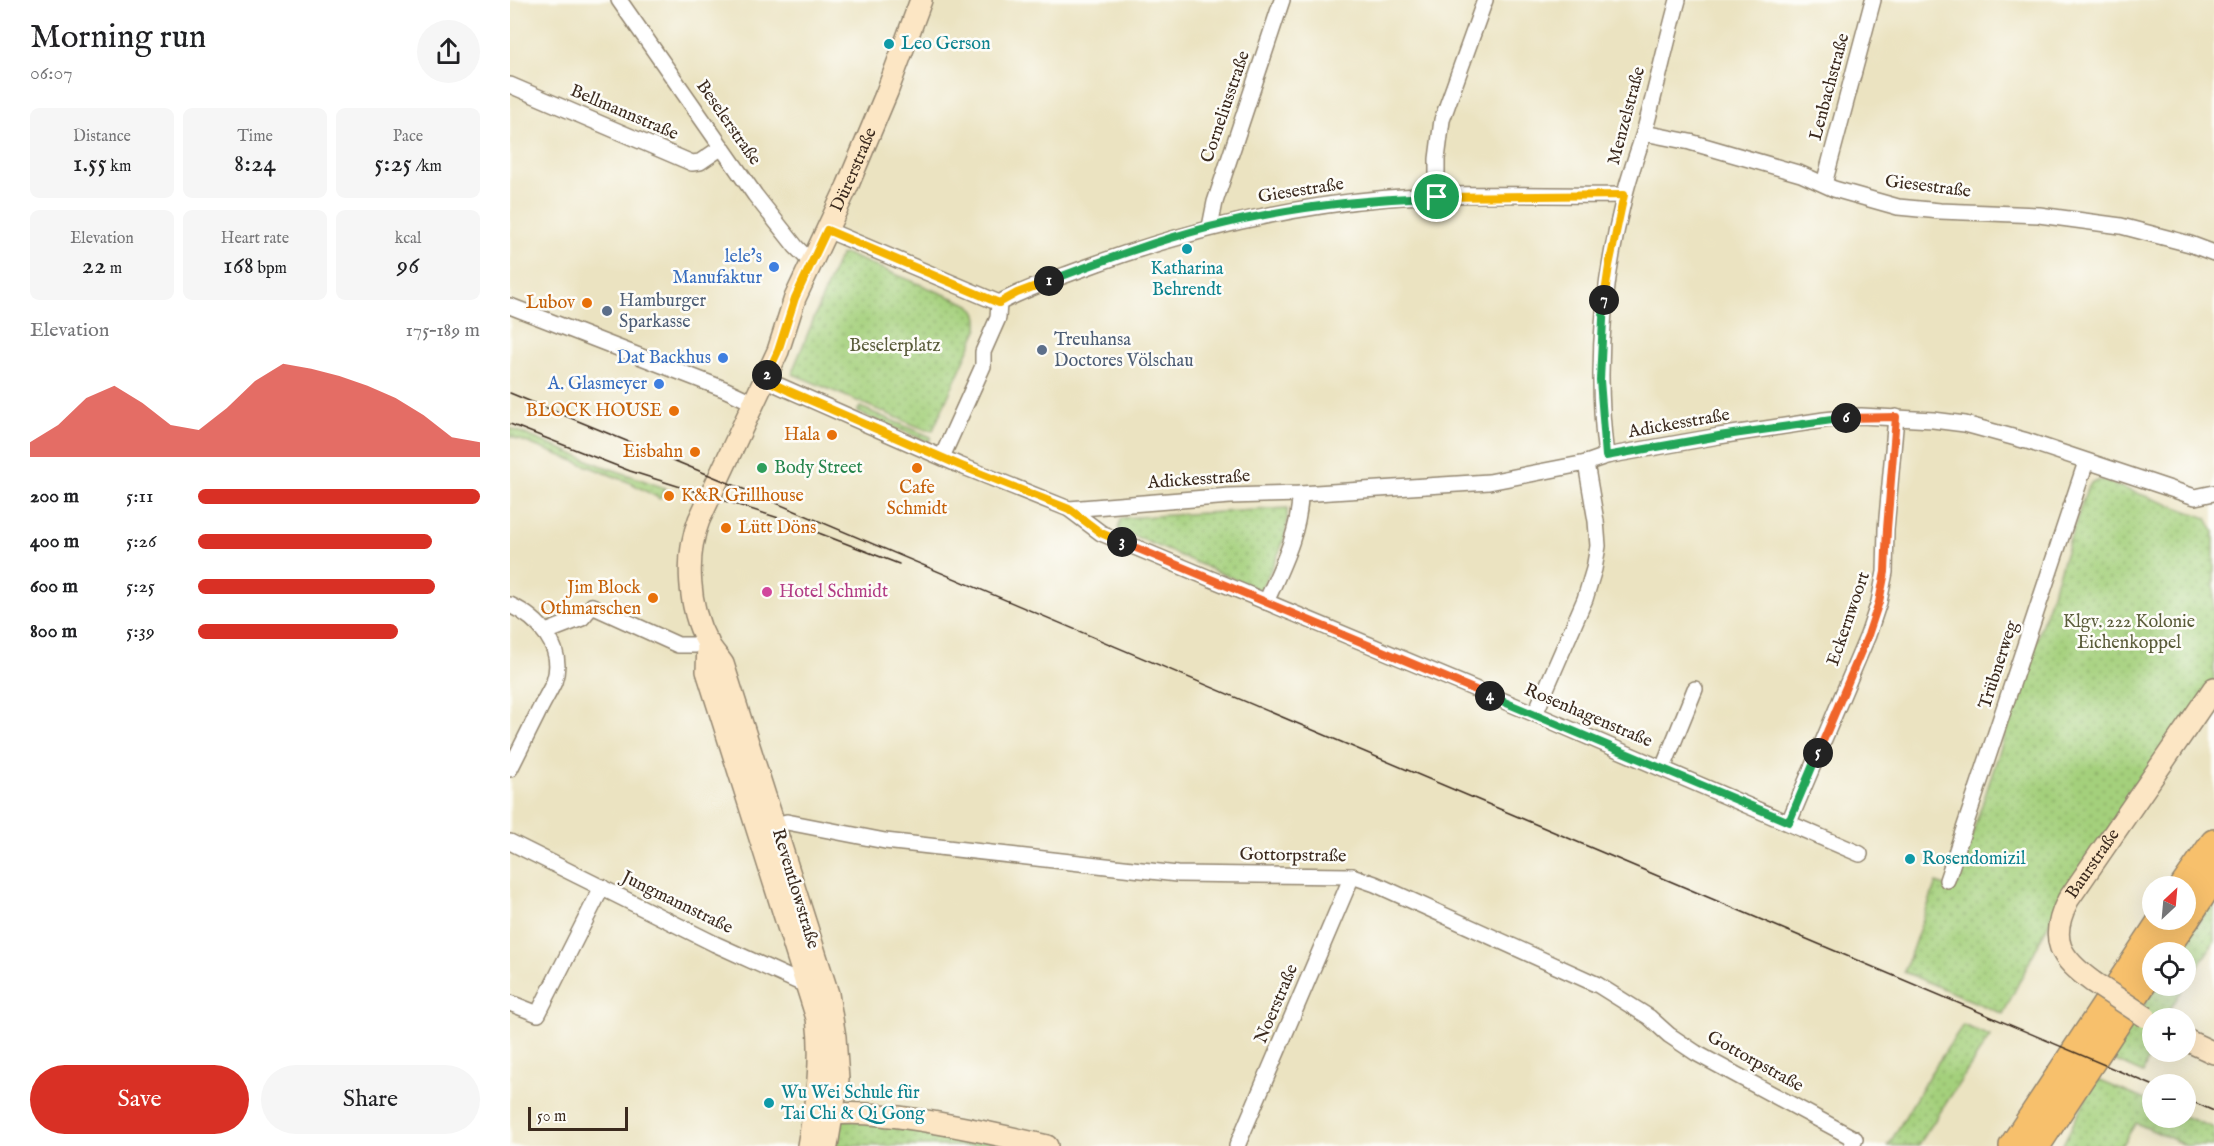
<!DOCTYPE html>
<meta charset="utf-8">
<style>
body{margin:0;font-family:"IM FELL English",serif;background:#f6f6f6;color:#202124;height:100vh;display:flex;flex-direction:column;font-size:22px;white-space:nowrap}
*{box-sizing:border-box;margin:0}
p{font-size:20px;color:#757577}
.icon{flex:none;width:33px;height:33px;fill:none;stroke:currentColor;stroke-width:2;stroke-linecap:round;stroke-linejoin:round}
.map{position:relative;flex:1;overflow:hidden}
.drawer{display:flex;flex-direction:column;background:#fff;width:510px}
.drawer>*{flex:none}
.needle{width:39px;rotate:26deg}
.fabs{position:absolute;left:1632px;top:876px;display:grid;gap:12px}
.fabs a{display:grid;place-items:center;width:54px;height:54px;border-radius:50%;background:#fff;box-shadow:0 6px 24px #0002;font-size:30px}
.scale{position:absolute;left:18px;bottom:15px;width:100px;box-sizing:border-box;padding-left:6px;border:3px solid #3b2a1e;border-top:0;font-size:16px;line-height:21px;white-space:nowrap;color:#3b2a1e;-webkit-text-stroke:4px #fdfcf7;paint-order:stroke}
.pin{position:absolute;display:grid;place-items:center;width:51px;height:51px;color:#fff;margin:-26px;border:3px solid #fff;border-radius:50%;box-shadow:0 2px 6px #0007}
.km{position:absolute;width:30px;height:30px;margin:-15px;border-radius:50%;background:#222;color:#fff;font-size:16px;line-height:30px;text-align:center}
.round{display:grid;place-items:center;flex:none;width:63px;height:63px;border-radius:32px;background:#f6f6f6}
.head{display:flex;align-items:center;justify-content:space-between;height:102px;padding:0 30px}
h1{font-size:33px;font-weight:600;line-height:45px}
.stats{display:grid;grid-template-columns:repeat(3,1fr);gap:9px;height:102px;padding:6px 30px}
.stats div{display:grid;align-content:center;border-radius:9px;background:#f6f6f6;text-align:center}
.stats b{font-size:26px;font-weight:600}
.stats small{font-size:16px;font-weight:400}
.stats p{font-size:16px}
.chart{height:168px;padding:12px 30px}
.chart p{display:flex;justify-content:space-between}
.chart svg{width:100%;height:108px;margin-top:6px;fill:#d93025;opacity:.7}
.action{display:flex;gap:12px;margin-top:auto;padding:12px 30px}
.action a{flex:1;height:69px;border-radius:36px;background:#d93025;color:#fff;font-size:24px;font-weight:600;line-height:69px;text-align:center}
.action a+a{background:#f6f6f6;color:#202124}
ul{padding:0 30px;list-style:none;font-size:20px}
li{display:grid;grid-template-columns:96px 72px 1fr;align-items:center;height:45px}
li i{height:15px;border-radius:8px;background:#d93025}
main{display:flex;flex:1;min-height:0}
.map>svg:first-child{display:block}
.green{fill:url(#green-dots);stroke:#707d4d;stroke-width:1.5}
.lines{fill:none;stroke-linecap:round;stroke-linejoin:round}
.street-casing{stroke:#938670;stroke-width:18}
.secondary-casing{stroke:#938670;stroke-width:24}
.highway-casing{stroke:#938670;stroke-width:30}
.street{stroke:#fff;stroke-width:15}
.secondary{stroke:#fce6c4;stroke-width:21}
.highway{stroke:#f7c06c;stroke-width:27}
.tram{stroke:#3b2a1e;stroke-width:1.5}
.secondary-bridge-casing{stroke:#938670;stroke-width:24;stroke-linecap:butt}
.secondary-bridge{stroke:#fce6c4;stroke-width:21}
.split-1-casing{stroke:#fff;stroke-width:12}
.split-2-casing{stroke:#fff;stroke-width:12}
.split-3-casing{stroke:#fff;stroke-width:12}
.split-4-casing{stroke:#fff;stroke-width:12}
.split-5-casing{stroke:#fff;stroke-width:12}
.split-6-casing{stroke:#fff;stroke-width:12}
.split-7-casing{stroke:#fff;stroke-width:12}
.split-8-casing{stroke:#fff;stroke-width:12}
.split-1{stroke:#22a559;stroke-width:8}
.split-2{stroke:#f5b400;stroke-width:8}
.split-3{stroke:#f5b400;stroke-width:8}
.split-4{stroke:#f0652b;stroke-width:8}
.split-5{stroke:#22a559;stroke-width:8}
.split-6{stroke:#f0652b;stroke-width:8}
.split-7{stroke:#22a559;stroke-width:8}
.split-8{stroke:#f5b400;stroke-width:8}
.culture-dot{fill:#0f9aa8;stroke:#fdfcf7;stroke-width:2}
.shop-dot{fill:#3f7fe0;stroke:#fdfcf7;stroke-width:2}
.food-dot{fill:#e8710a;stroke:#fdfcf7;stroke-width:2}
.service-dot{fill:#5c6f8a;stroke:#fdfcf7;stroke-width:2}
.leisure-dot{fill:#2e9e5b;stroke:#fdfcf7;stroke-width:2}
.hotel-dot{fill:#d1479c;stroke:#fdfcf7;stroke-width:2}
.labels{text-anchor:middle;dominant-baseline:central;stroke-width:5;stroke-linejoin:round;paint-order:stroke}
.culture-label{font-size:18px;fill:#0d838f;stroke:#fdfcf7;text-anchor:start}
.street-label{font-size:18px;fill:#3b2a1e;stroke:#fdfcf7}
.shop-label{font-size:18px;fill:#366cbe;stroke:#fdfcf7;text-anchor:end}
.service-label{font-size:18px;fill:#4e5e75;stroke:#fdfcf7;text-anchor:start}
.food-label{font-size:18px;fill:#c56008;stroke:#fdfcf7;text-anchor:end}
.park-label{font-size:18px;fill:#5a5c3a;stroke:#fdfcf7}
.leisure-label{font-size:18px;fill:#27864d;stroke:#fdfcf7;text-anchor:start}
.hotel-label{font-size:18px;fill:#b23c85;stroke:#fdfcf7;text-anchor:start}
</style>
<main>
<section class="drawer">
<div class="head"><div><h1>Morning run</h1><p>06:07</p></div><a class="round"><svg class="icon" aria-label="share" viewBox="0 0 24 24"><path d="M12 15V3M7 8l5-5 5 5M5 13v7h14v-7"/></svg></a></div>
<div class="stats">
<div><p>Distance</p><b>1.55<small> km</small></b></div>
<div><p>Time</p><b>8:24</b></div>
<div><p>Pace</p><b>5:25<small> /km</small></b></div>
</div>
<div class="stats">
<div><p>Elevation</p><b>22<small> m</small></b></div>
<div><p>Heart rate</p><b>168<small> bpm</small></b></div>
<div><p>kcal</p><b>96</b></div>
</div>
<div class="chart"><p><span>Elevation</span>175–189 m</p>
<svg viewBox="0 0 160 44" preserveAspectRatio="none"><path d="M0 44V38L10 31L20 20L30 15L40 22L50 31L60 33L70 24L80 13L90 6L100 8L110 11L120 15L130 20L140 27L150 36L160 38V44z"/></svg>
</div>
<ul>
<li><b>200 m</b>5:11<i style="width:100%"></i></li>
<li><b>400 m</b>5:26<i style="width:83%"></i></li>
<li><b>600 m</b>5:25<i style="width:84%"></i></li>
<li><b>800 m</b>5:39<i style="width:71%"></i></li>
</ul>
<div class="action"><a>Save</a><a>Share</a></div>
</section>
<div class="map">
<svg width="1704" height="1146" viewBox="0 0 1704 1146">
<defs>
<pattern id="green-dots" width="8" height="8" patternUnits="userSpaceOnUse" patternTransform="scale(1.5)"><rect width="8" height="8" fill="#a4d07c"/><path d="M2 2h.1M6 6h.1" fill="none" stroke="#87a965" stroke-width="1.8" stroke-linecap="round"/></pattern>
</defs>
<rect width="100%" height="100%" fill="#fdfcf7"/>
<filter id="ink" filterUnits="userSpaceOnUse"><feTurbulence type="fractalNoise" baseFrequency=".0167" numOctaves="2"/><feDisplacementMap in="SourceGraphic" scale="12" xChannelSelector="R" yChannelSelector="G"/><feConvolveMatrix kernelMatrix="1 2 1 2 8 2 1 2 1" color-interpolation-filters="sRGB"/></filter>
<filter id="wash" filterUnits="userSpaceOnUse"><feTurbulence type="fractalNoise" baseFrequency=".008" numOctaves="4" result="noise"/><feDisplacementMap in="SourceGraphic" scale="24" xChannelSelector="R" yChannelSelector="G"/><feGaussianBlur stdDeviation="1.35" result="paint"/><feColorMatrix in="noise" values="0 0 0 0 0 0 0 0 0 0 0 0 0 0 0 0 0 1.4 0 .05"/><feComposite in="paint" operator="in"/></filter>
<g filter="url(#wash)">
<rect width="100%" height="100%" fill="#ebe3c1"/>
<g class="green">
<path d="M336,254L460,305C468,313 469,318 468,329L423,430H416L283,374V370L328,259L331,255Z"/>
<polygon points="350,407 421,437 419,442 347,412"/>
<polygon points="0,428 90,465 155,488 150,499 121,483 0,436"/>
<polygon points="1591,480 1697,518 1704,532 1704,679 1549,903 1493,1014 1394,972 1426,883 1444,889 1576,491 1582,482"/>
<path d="M777,508C780,538 764,564 750,590L608,529L611,518Z"/>
<polygon points="1704,898 1704,942 1676,985 1676,952 1669,952"/>
<polygon points="1647,986 1675,986 1654,1018 1642,1018 1642,1049 1633,1073 1599,1058"/>
<polygon points="1453,1025 1480,1036 1408,1146 1378,1146 1420,1074"/>
<polygon points="1586,1079 1642,1103 1642,1118 1676,1117 1704,1128 1704,1146 1677,1146 1626,1123 1611,1146 1552,1146"/>
<polygon points="331,1118 505,1146 326,1146"/>
</g>
</g>
<g filter="url(#ink)">
<g class="lines">
<defs>
<g id="street">
<polyline points="109,0 245,195 286,247 302,263"/>
<polyline points="0,85 182,163 190,162 212,147"/>
<polyline points="1134,133 1180,142 1291,174 1324,189 1388,207 1430,211 1529,215 1611,226 1680,244 1704,253"/>
<polyline points="1314,184 1363,0"/>
<polyline points="927,197 927,159 932,120 975,0"/>
<polyline points="700,227 705,202 772,0"/>
<polyline points="317,230 489,303"/>
<path d="M489,303C514,289 542,280 569,270C668,233 772,207 878,198C956,192 1036,196 1114,195"/>
<polyline points="0,306 214,389 244,403"/>
<polyline points="254,379 449,465 559,509 591,533 1025,714 1350,854"/>
<path d="M1096,456C1085,368 1092,284 1114,198C1119,176 1127,155 1134,133C1146,89 1156,44 1168,0"/>
<polyline points="432,457 473,366 473,352 488,318 489,303"/>
<polyline points="559,509 720,496 790,494 979,482 1076,463 1096,456 1209,436 1314,420 1351,416 1423,420 1455,424 1517,441 1685,497 1704,493"/>
<path d="M756,602C771,568 790,532 790,494"/>
<path d="M0,605C28,618 56,647 44,682C39,693 32,704 27,715C18,733 9,751 0,769"/>
<polyline points="36,632 72,618 82,606 168,645 185,645 198,642"/>
<polyline points="1025,714 1075,599 1084,569 1088,546 1086,521 1076,463"/>
<polyline points="1153,768 1185,689"/>
<polyline points="1279,822 1358,635 1369,602 1375,572 1376,529 1386,417"/>
<polyline points="265,825 277,822 375,841 667,874 842,876 865,884 1088,985 1139,1017 1159,1035 1186,1053 1345,1139 1342,1146"/>
<polyline points="0,842 205,944 302,988"/>
<polyline points="1437,880 1576,462"/>
<polyline points="0,1003 28,1014 92,887"/>
<polyline points="727,1146 842,876"/>
</g>
<g id="secondary">
<path d="M198,642L197,671L307,1018C313,1064 306,1100 298,1146"/>
<path id="s1" d="M1583,982C1550,958 1538,940 1558,900L1704,688"/>
<polyline points="1676,1040 1704,1053"/>
<path d="M311,1118C345,1101 495,1136 537,1146"/>
<path id="s2" d="M317,1146L328,1079L325,1037L318,994L213,664C208,657 202,650 197,642C178,607 175,556 189,520L268,351L285,298L337,187L377,92L411,0"/>
</g>
<g id="highway">
<polyline points="1674,886 1704,843"/>
<polyline points="1676,919 1704,876"/>
<polyline points="1653,952 1675,920"/>
<polyline points="1503,1146 1652,920"/>
<polyline points="1526,1146 1642,969"/>
</g>
</defs>
<use href="#street" class="street-casing"/>
<use href="#secondary" class="secondary-casing"/>
<use href="#highway" class="highway-casing"/>
<use href="#street" class="street"/>
<use href="#secondary" class="secondary"/>
<use href="#highway" class="highway"/>
<g class="tram">
<polyline points="0,393 226,486 1642,1085"/>
<polyline points="0,424 120,471 275,520 389,564"/>
<polyline points="1676,1099 1704,1111"/>
</g>
<defs>
<polyline id="secondary-bridge" points="1583,982 1636,1017"/>
</defs>
<use href="#secondary-bridge" class="secondary-bridge-casing"/>
<use href="#secondary-bridge" class="secondary-bridge"/>
</g>
</g>
<g class="lines" filter="url(#ink)">
<defs>
<path id="split-1" d="M539,281C592,261 645,241 700,227C774,208 851,199 927,197"/>
<polyline id="split-2" points="257,375 268,351 285,298 317,230 489,303 507,293 539,281"/>
<polyline id="split-3" points="257,375 254,379 279,391 449,465 559,509 591,533 612,542"/>
<polyline id="split-4" points="612,542 980,696"/>
<polyline id="split-5" points="980,696 1279,822 1308,753"/>
<polyline id="split-6" points="1308,753 1358,635 1369,602 1375,572 1377,529 1386,417 1336,418"/>
<polyline id="split-7" points="1094,300 1090,380 1096,456 1209,436 1336,418"/>
<polyline id="split-8" points="927,197 1114,195 1099,266 1094,300"/>
</defs>
<use href="#split-1" class="split-1-casing"/>
<use href="#split-2" class="split-2-casing"/>
<use href="#split-3" class="split-3-casing"/>
<use href="#split-4" class="split-4-casing"/>
<use href="#split-5" class="split-5-casing"/>
<use href="#split-6" class="split-6-casing"/>
<use href="#split-7" class="split-7-casing"/>
<use href="#split-8" class="split-8-casing"/>
<use href="#split-1" class="split-1"/>
<use href="#split-2" class="split-2"/>
<use href="#split-3" class="split-3"/>
<use href="#split-4" class="split-4"/>
<use href="#split-5" class="split-5"/>
<use href="#split-6" class="split-6"/>
<use href="#split-7" class="split-7"/>
<use href="#split-8" class="split-8"/>
</g>
<g class="culture-dot">
<circle cx="379" cy="44" r="6"/>
<circle cx="677" cy="249" r="6"/>
<circle cx="1400" cy="859" r="6"/>
<circle cx="259" cy="1103" r="6"/>
</g>
<g class="shop-dot">
<circle cx="264" cy="267" r="6"/>
<circle cx="213" cy="358" r="6"/>
<circle cx="149" cy="384" r="6"/>
</g>
<g class="food-dot">
<circle cx="77" cy="303" r="6"/>
<circle cx="164" cy="411" r="6"/>
<circle cx="322" cy="435" r="6"/>
<circle cx="185" cy="452" r="6"/>
<circle cx="407" cy="468" r="6"/>
<circle cx="159" cy="496" r="6"/>
<circle cx="216" cy="528" r="6"/>
<circle cx="143" cy="598" r="6"/>
</g>
<g class="service-dot">
<circle cx="97" cy="311" r="6"/>
<circle cx="532" cy="350" r="6"/>
</g>
<circle class="leisure-dot" cx="252" cy="468" r="6"/>
<circle class="hotel-dot" cx="257" cy="592" r="6"/>
<g class="labels">
<g class="culture-label">
<text x="391" y="44">Leo Gerson</text>
<text x="677" y="269" text-anchor="middle">Katharina<tspan x="677" dy="21">Behrendt</tspan></text>
<text x="1412" y="859">Rosendomizil</text>
<text x="271" y="1093">Wu Wei Schule für<tspan x="271" dy="21">Tai Chi &amp; Qi Gong</tspan></text>
</g>
<g class="street-label">
<text transform="translate(1320 87) rotate(-75)">Lenbachstraße</text>
<text transform="translate(716 107) rotate(-71)">Corneliusstraße</text>
<text transform="translate(114 113) rotate(23)">Bellmannstraße</text>
<text transform="translate(1117 116) rotate(-75)">Menzelstraße</text>
<text transform="translate(218 123) rotate(55)">Beselerstraße</text>
<text stroke="none"><textPath href="#s2" startOffset="1036">Dürerstraße</textPath></text>
<text transform="translate(1418 187) rotate(7)">Giesestraße</text>
<text transform="translate(791 191) rotate(-9)">Giesestraße</text>
<text transform="translate(1169 424) rotate(-10)">Adickesstraße</text>
<text transform="translate(689 480) rotate(-4)">Adickesstraße</text>
<text transform="translate(1339 619) rotate(-71)">Eckernwoort</text>
<text transform="translate(1489 665) rotate(-72)">Trübnerweg</text>
<text transform="translate(1078 716) rotate(23)">Rosenhagenstraße</text>
<text transform="translate(783 856) rotate(1)">Gottorpstraße</text>
<text stroke="none"><textPath href="#s1" startOffset="141">Baurstraße</textPath></text>
<text transform="translate(285 889) rotate(73)">Reventlowstraße</text>
<text transform="translate(167 903) rotate(26)">Jungmannstraße</text>
<text transform="translate(767 1004) rotate(-67)">Noerstraße</text>
<text transform="translate(1245 1062) rotate(29)">Gottorpstraße</text>
</g>
<g class="shop-label">
<text x="252" y="257">lele's<tspan x="252" dy="21">Manufaktur</tspan></text>
<text x="201" y="358">Dat Backhus</text>
<text x="137" y="384">A. Glasmeyer</text>
</g>
<g class="service-label">
<text x="109" y="301">Hamburger<tspan x="109" dy="21">Sparkasse</tspan></text>
<text x="544" y="340">Treuhansa<tspan x="544" dy="21">Doctores Völschau</tspan></text>
</g>
<g class="food-label">
<text x="65" y="303">Lubov</text>
<text x="152" y="411">BLOCK HOUSE</text>
<text x="310" y="435">Hala</text>
<text x="173" y="452">Eisbahn</text>
<text x="407" y="488" text-anchor="middle">Cafe<tspan x="407" dy="21">Schmidt</tspan></text>
<text x="171" y="496" text-anchor="start">K&amp;R Grillhouse</text>
<text x="228" y="528" text-anchor="start">Lütt Döns</text>
<text x="131" y="588">Jim Block<tspan x="131" dy="21">Othmarschen</tspan></text>
</g>
<g class="park-label">
<text x="385" y="346">Beselerplatz</text>
<text x="1619" y="622">Klgv. 222 Kolonie<tspan x="1619" dy="21">Eichenkoppel</tspan></text>
</g>
<g class="leisure-label">
<text x="264" y="468">Body Street</text>
</g>
<g class="hotel-label">
<text x="269" y="592">Hotel Schmidt</text>
</g>
</g>
</svg>
<div class="fabs">
<a><svg class="needle" viewBox="-14 -14 28 28"><path d="M0-13l5 13h-10z" fill="#e53935"/><path d="M0 13l5-13h-10z" fill="#757577"/></svg></a>
<a><svg class="icon" aria-label="locate" viewBox="0 0 24 24"><circle cx="12" cy="12" r="6"/><path d="M12 2v4M12 18v4M2 12h4M18 12h4"/></svg></a>
<a>+</a>
<a>−</a>
</div>
<div class="scale">50 m</div>
<div class="pin" style="left:927px;top:197px;background:#1e9e55"><svg class="icon" aria-label="arrive" viewBox="0 0 24 24"><path d="M6 21V4h12l-3 4 3 4H6"/></svg></div>
<b class="km" style="left:539px;top:281px">1</b>
<b class="km" style="left:257px;top:375px">2</b>
<b class="km" style="left:612px;top:542px">3</b>
<b class="km" style="left:980px;top:696px">4</b>
<b class="km" style="left:1308px;top:753px">5</b>
<b class="km" style="left:1336px;top:418px">6</b>
<b class="km" style="left:1094px;top:300px">7</b>
</div>
</main>
